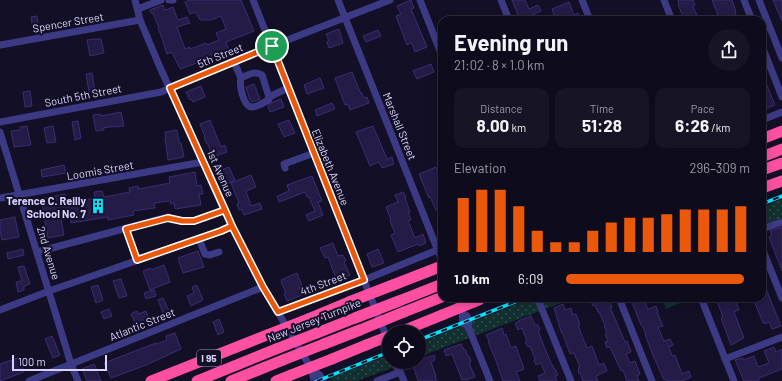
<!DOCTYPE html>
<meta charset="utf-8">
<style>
body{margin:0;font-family:Barlow,sans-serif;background:#171425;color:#f1f3f6;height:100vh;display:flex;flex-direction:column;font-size:15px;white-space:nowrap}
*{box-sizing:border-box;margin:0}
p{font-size:13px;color:#9b9ba3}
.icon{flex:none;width:22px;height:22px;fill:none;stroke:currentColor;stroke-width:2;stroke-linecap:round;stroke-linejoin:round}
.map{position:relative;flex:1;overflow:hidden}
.details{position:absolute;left:438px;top:16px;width:328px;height:286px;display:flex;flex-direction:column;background:#0e0b1c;border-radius:12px;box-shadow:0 2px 10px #0003,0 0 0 1px #2e2b3b}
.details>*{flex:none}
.buttons{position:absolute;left:382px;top:325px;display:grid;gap:8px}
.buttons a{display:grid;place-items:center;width:44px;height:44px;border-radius:50%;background:#0e0b1c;box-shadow:0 2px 10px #0003,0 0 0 1px #2e2b3b;font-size:20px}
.scale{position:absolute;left:12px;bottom:10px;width:95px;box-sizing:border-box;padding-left:4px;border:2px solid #d9d4ff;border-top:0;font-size:11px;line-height:14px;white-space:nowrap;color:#d9d4ff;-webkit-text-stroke:3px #130f26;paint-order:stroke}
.pin{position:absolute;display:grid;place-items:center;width:34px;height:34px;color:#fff;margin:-17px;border:2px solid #fff;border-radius:50%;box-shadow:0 1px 4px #0007}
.round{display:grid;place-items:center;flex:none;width:42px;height:42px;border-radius:21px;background:#171425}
.head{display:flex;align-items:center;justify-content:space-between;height:68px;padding:0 16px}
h1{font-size:22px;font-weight:700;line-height:30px}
.figures{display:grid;grid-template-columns:repeat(3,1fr);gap:6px;height:68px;padding:4px 16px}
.figures div{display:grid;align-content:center;border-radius:10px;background:#171425;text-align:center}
.figures b{font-size:17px;font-weight:700}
.figures small{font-size:11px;font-weight:400}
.figures p{font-size:11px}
.chart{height:112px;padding:8px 16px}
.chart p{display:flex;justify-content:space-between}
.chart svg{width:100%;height:72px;margin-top:4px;stroke:#ea580c;stroke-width:6}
ul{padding:0 16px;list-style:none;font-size:13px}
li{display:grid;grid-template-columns:64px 48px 1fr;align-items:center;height:30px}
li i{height:10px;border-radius:5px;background:#ea580c}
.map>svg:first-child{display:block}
.grass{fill:url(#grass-dots)}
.park{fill:#12302f}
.building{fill:#241b47;stroke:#3b2d73}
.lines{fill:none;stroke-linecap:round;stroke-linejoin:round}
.minor{stroke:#3d3a85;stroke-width:7}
.highway{stroke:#ff4fa3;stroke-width:11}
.rail-casing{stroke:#00e5ff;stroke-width:3.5}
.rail{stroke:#130f26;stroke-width:2;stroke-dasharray:6;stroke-linecap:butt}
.highway-bridge{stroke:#ff4fa3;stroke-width:11}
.route-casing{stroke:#fff;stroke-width:8}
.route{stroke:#ea580c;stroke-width:5}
.labels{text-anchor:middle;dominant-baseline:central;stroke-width:4;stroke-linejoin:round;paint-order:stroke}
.shield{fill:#130f26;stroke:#9e99be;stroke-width:1}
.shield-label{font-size:10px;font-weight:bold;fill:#d9d4ff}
.street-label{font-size:11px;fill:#d9d4ff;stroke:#130f26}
.poi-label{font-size:11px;font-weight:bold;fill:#d9d4ff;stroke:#130f26;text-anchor:end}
</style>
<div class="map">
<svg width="782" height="381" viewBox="0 0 782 381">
<defs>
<pattern id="grass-dots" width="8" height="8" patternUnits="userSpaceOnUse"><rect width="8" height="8" fill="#12302f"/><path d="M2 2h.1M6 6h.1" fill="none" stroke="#344d4e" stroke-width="1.8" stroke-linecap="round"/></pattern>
</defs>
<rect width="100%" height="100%" fill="#130f26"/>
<g class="grass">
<polygon points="782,199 782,218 762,227 762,207"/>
<polygon points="532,298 574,298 419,357 419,343"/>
<polygon points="389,355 389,362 407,362 357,381 332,381 330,378"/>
</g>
<polygon class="park" points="662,298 692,298 666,309"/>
<g class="building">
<polygon points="190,0 241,0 254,31 226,42 229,50 222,52 223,54 212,59 213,61 206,64 205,60 180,69 172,52 167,54 163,42 163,41 158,28 159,28 153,13 152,14 150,10 163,5 165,10 173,7 178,20 187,17 190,23 177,27 185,49 190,47 190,49 206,43 207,45 219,40 216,33 226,29 221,16 211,20 200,20 196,12 190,14 185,2"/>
<polygon points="411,0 414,8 411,9 427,47 415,52 412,43 407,45 396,16 401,14 397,6"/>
<polygon points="512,0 525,0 529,9 538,5 541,11 532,15 534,20 520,20"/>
<polygon points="678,0 693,0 695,5 693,6 699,20 684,20 678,4 679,4"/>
<polygon points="712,0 732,0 736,12 735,12 738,20 722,20 721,18 719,18"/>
<polygon points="773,0 782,0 782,21"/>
<polygon points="569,2 574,15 578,13 581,20 556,20 552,9"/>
<polygon points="37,16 39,29 33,30 31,17"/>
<polygon points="339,29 343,43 329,48 327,42 329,41 326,34"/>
<polygon points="378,30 381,36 366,42 363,36"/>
<polygon points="93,39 101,39 104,53 90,56 87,40"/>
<polygon points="431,64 434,72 417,79 413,71"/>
<polygon points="352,72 360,92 361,92 364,98 367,97 369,103 350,110 348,104 345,105 335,78"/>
<polygon points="92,73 95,91 89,92 86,74"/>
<polygon points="762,73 775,105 762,110"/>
<polygon points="320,78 324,88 307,94 304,85"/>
<polygon points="254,84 260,99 252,102 250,100 246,87"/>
<polygon points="201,86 205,97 193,102 191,99 190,100 186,92"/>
<polygon points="30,91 32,106 25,107 23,92"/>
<polygon points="281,99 284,107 270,112 268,106 273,102"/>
<polygon points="332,103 335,109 317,116 315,110"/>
<polygon points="121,112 124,126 117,127 117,126 103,128 104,130 96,131 93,115 101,114 101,116"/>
<polygon points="210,120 221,147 225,145 227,152 213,157 208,144 207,144 204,138 205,137 200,124"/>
<polygon points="289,120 295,133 284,137 278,124"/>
<polygon points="78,121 81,138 75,140 72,122"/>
<polygon points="27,126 31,145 14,147 11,131 20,130 20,127"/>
<polygon points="53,126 56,142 47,143 44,128"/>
<polygon points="373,126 387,159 392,157 394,164 382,168 379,162 370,166 356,132"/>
<polygon points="177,130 179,143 181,143 184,157 168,160 165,138 166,138 165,132"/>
<polygon points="64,165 66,173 42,177 41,170"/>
<polygon points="229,167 235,180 227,184 221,170"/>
<polygon points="436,167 442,183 442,208 436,210 430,197 429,198 419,174"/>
<polygon points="195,172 197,186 201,185 203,194 199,194 201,205 175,209 174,203 171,204 170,201 154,203 155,208 133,211 134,215 108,220 108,217 71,223 70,217 61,219 64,235 48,238 41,199 65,194 67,203 95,198 94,192 102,191 104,197 130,192 129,188 138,186 139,189 170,183 169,177"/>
<polygon points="251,175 256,187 246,191 251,206 260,203 262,209 244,215 242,209 239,210 237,204 239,203 231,183"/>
<polygon points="312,176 322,201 318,202 323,215 309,221 306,215 315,211 309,197 307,197 305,192 279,202 277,196 289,191 287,185"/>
<polygon points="403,192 406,197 405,198 410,212 408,213 411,220 408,221 415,238 423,234 426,243 419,246 418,244 398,252 391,235 395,233 390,221 391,220 386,207 398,202 395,195"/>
<polygon points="15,217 19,237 2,240 0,230 0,220"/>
<polygon points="782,227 782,271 769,237 772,236 770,231"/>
<polygon points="333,243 338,256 343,255 346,261 344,262 350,275 337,281 328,257 325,258 320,248"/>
<polygon points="23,249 24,255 8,259 7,253"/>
<polygon points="378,249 384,263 372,267 367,254"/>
<polygon points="198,251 204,267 183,273 178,258"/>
<polygon points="164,265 170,282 150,290 143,271 150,268 151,270"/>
<polygon points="24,266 30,284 24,286 24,290 18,292 16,282 22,281 18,267"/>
<polygon points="297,273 302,286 299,287 302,295 287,301 284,294 286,293 281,282 282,282 281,280"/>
<polygon points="121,279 127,296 119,298 113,281"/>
<polygon points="762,279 781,326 772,329 769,322 765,324 764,322 763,323 753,298 762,298"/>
<polygon points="98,285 103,300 96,303 91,287"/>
<polygon points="197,285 203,300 191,306 187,296 194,293 192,287"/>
<polygon points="154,290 156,296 146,299 144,293"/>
<polygon points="163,298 170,313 164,315 158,300"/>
<polygon points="592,298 607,298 609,301 612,307 610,307 625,342 627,341 631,352 626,354 630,363 635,361 640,374 637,376 639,381 627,381 623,370 621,371 610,347 607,348 605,342 608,341 605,334 607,333 604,326 605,325 599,312 598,312 595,305 593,306 591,301 593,301"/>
<polygon points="636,298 643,298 648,309 656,306 658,312 657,312 663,326 658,327 664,341 670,339 673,345 669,347 672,356 675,355 682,374 689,371 691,377 682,381 667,381 666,379 664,380 652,353 645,334 646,334 642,325 641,325 631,300"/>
<polygon points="716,298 735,298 739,310 734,312 744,338 731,345 721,318 723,317"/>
<polygon points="563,304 565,310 571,308 573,315 576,314 580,325 578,325 581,333 587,348 592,346 599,365 604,363 607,371 596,376 598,381 583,381 580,373 578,373 579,369 578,368 580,367 574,353 570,354 563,334 562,334 560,328 554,308"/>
<polygon points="109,309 112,316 104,319 101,312"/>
<polygon points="137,311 138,314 146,311 150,321 137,327 131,314"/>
<polygon points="531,316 535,325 538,325 540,330 538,331 548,356 554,369 555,369 558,375 555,376 557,381 540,381 538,376 545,373 541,363 536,365 534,360 535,359 530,346 528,347 525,342 527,341 522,328 518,330 515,323 518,322 518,321"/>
<polygon points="219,319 224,332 218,335 213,322"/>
<polygon points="502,328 504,335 506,334 511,348 516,346 524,369 516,372 520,381 503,381 496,361 488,341 489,341 486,335"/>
<polygon points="175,333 181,349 146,365 111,378 104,363 156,343 157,344 167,340 166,336"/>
<polygon points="52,336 60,355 53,358 45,339"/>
<polygon points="461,344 464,350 465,349 468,356 469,356 471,362 469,363 475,377 466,380 465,379 462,380 452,354 446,356 444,350"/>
<polygon points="774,347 776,352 782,349 782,369 759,378 759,380 756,381 744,381 735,360 743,358 743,360 754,356 758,367 769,363 764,351"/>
<polygon points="434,355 435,360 431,362 436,376 435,376 437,381 418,381 412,362 419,362 419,360"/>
<polygon points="18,358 24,372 0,381 0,364"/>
<polygon points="94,364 101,381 87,381 82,369"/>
</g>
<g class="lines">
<g class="minor">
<polyline points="135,0 140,20 159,65 232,227 263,287 312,370 320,375 323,381"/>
<polyline points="169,0 173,0"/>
<polyline points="253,0 388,341 387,349 389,355"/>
<polyline points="338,0 442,261"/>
<polyline points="420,0 442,56"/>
<polyline points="501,0 509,20"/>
<polyline points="582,0 590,20"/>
<polyline points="664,0 672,20"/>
<polyline points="744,0 752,20"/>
<polyline points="759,0 782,58"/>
<polyline points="138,9 161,0"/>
<polyline points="0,45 140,20"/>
<polyline points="762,46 782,97"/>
<path d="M234,62L241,78C248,75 255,70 262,75L269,97"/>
<path d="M241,78C239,85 243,105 251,107C256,108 264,102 269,100V97L288,88"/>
<polyline points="762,120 782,112"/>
<polyline points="0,122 161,92 272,46 390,0"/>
<polyline points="0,132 71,364 78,381"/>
<polyline points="285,168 284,164 314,153"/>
<polyline points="0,198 203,162"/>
<polyline points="126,229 137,260"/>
<polyline points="762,229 782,222"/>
<polyline points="199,239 205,254 210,255 219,252"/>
<polyline points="762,248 782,298"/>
<polyline points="37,252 168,217 182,221 194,221 225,210"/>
<path d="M457,298C459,302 461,307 462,312C464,319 459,321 468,326"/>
<polyline points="534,298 539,302 571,381"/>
<polyline points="619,298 652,381"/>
<polyline points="701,298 734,381"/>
<polyline points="0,310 49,291 199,239 232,227"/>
<polyline points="278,312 364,280 442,248"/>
<polyline points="463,314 467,316 469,322 468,326 490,381"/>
<polyline points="725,359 782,337"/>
<polyline points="393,362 400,372 404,381"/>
<polyline points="312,370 313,377 315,381"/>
<polyline points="29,381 263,287"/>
<polyline points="377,381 400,372"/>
</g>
<g class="highway">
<polyline points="762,139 782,131"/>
<polyline points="762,157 782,149"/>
<polyline points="762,170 782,163"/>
<polyline points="762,188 782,181"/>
<polyline points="393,285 442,266"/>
<polyline points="399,301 442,284"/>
<polyline points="404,312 442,297"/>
<polyline points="308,319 349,302"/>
<polyline points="400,332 442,315"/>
<polyline points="317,333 355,318"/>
<polyline points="324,344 360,330"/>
<polyline points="332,359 366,345"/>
<polyline points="151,381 267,335"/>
<polyline points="197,381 276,349"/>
<polyline points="231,381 283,360"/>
<polyline points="276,381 291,375"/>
</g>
<defs>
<g id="rail">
<polyline points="762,204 782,196"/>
<polyline points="419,340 525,298"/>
<polyline points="317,381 389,352"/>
</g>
</defs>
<use href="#rail" class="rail-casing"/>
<use href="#rail" class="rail"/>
<g class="highway-bridge">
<polyline points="349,302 393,285"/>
<polyline points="442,315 479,300"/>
<polyline points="355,318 399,301"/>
<polyline points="360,330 404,312"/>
<polyline points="267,335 308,319"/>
<polyline points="366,345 389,336"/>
<polyline points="276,349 317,333"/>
<polyline points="283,360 324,344"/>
<polyline points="291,375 332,359"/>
</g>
</g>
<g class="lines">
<defs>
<polyline id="route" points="272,46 170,88 225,210 232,226 221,231 137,260 126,229 168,218 182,221 194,221 225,210 232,226 263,287 278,312 364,280 272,46"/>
</defs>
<use href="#route" class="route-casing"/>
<use href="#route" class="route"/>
</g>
<defs>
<symbol id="building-bare" viewBox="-9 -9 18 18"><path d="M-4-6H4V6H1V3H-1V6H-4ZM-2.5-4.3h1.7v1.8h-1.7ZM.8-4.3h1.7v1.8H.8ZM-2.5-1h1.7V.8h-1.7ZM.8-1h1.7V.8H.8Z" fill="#00e5ff" stroke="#130f26" stroke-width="2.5" paint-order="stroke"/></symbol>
</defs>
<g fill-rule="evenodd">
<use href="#building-bare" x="87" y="195" width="22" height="22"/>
</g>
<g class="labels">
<rect class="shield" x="197" y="350" width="24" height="16" rx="3"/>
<g class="shield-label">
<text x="209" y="358">I 95</text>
</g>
<g class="street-label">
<text transform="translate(68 22) rotate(-10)">Spencer Street</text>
<text transform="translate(220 55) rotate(-22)">5th Street</text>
<text transform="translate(83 95) rotate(-11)">South 5th Street</text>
<text transform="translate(400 126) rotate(68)">Marshall Street</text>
<text transform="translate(331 167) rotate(68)">Elizabeth Avenue</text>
<text transform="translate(100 170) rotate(-10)">Loomis Street</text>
<text transform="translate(221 173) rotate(66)">1st Avenue</text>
<text transform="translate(49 253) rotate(73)">2nd Avenue</text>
<text transform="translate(323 283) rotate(-21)">4th Street</text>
<text transform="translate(314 320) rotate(-22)">New Jersey Turnpike</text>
<text transform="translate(142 324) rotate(-22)">Atlantic Street</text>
</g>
<g class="poi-label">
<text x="86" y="200">Terence C. Reilly<tspan x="86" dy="13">School No. 7</tspan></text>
</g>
</g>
</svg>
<div class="buttons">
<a><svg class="icon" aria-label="locate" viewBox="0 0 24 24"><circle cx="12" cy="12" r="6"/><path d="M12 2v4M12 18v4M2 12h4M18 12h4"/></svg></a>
</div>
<div class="scale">100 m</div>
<div class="pin" style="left:272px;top:46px;background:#1e9e55"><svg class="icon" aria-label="arrive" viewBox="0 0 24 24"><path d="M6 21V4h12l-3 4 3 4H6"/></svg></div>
<section class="details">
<div class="head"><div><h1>Evening run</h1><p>21:02 · 8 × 1.0 km</p></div><a class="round"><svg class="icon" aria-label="share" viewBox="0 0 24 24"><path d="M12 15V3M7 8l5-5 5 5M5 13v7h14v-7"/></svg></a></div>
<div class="figures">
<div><p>Distance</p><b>8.00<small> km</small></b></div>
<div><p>Time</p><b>51:28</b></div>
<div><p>Pace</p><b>6:26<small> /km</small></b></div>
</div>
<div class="chart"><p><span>Elevation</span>296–309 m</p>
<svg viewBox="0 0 160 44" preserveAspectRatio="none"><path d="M5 44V11M15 44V6M25 44V6M35 44V16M45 44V31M55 44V38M65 44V38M75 44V31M85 44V26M95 44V23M105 44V23M115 44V21M125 44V18M135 44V18M145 44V18M155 44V16"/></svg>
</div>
<ul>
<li><b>1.0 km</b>6:09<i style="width:97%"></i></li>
</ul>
</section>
</div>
